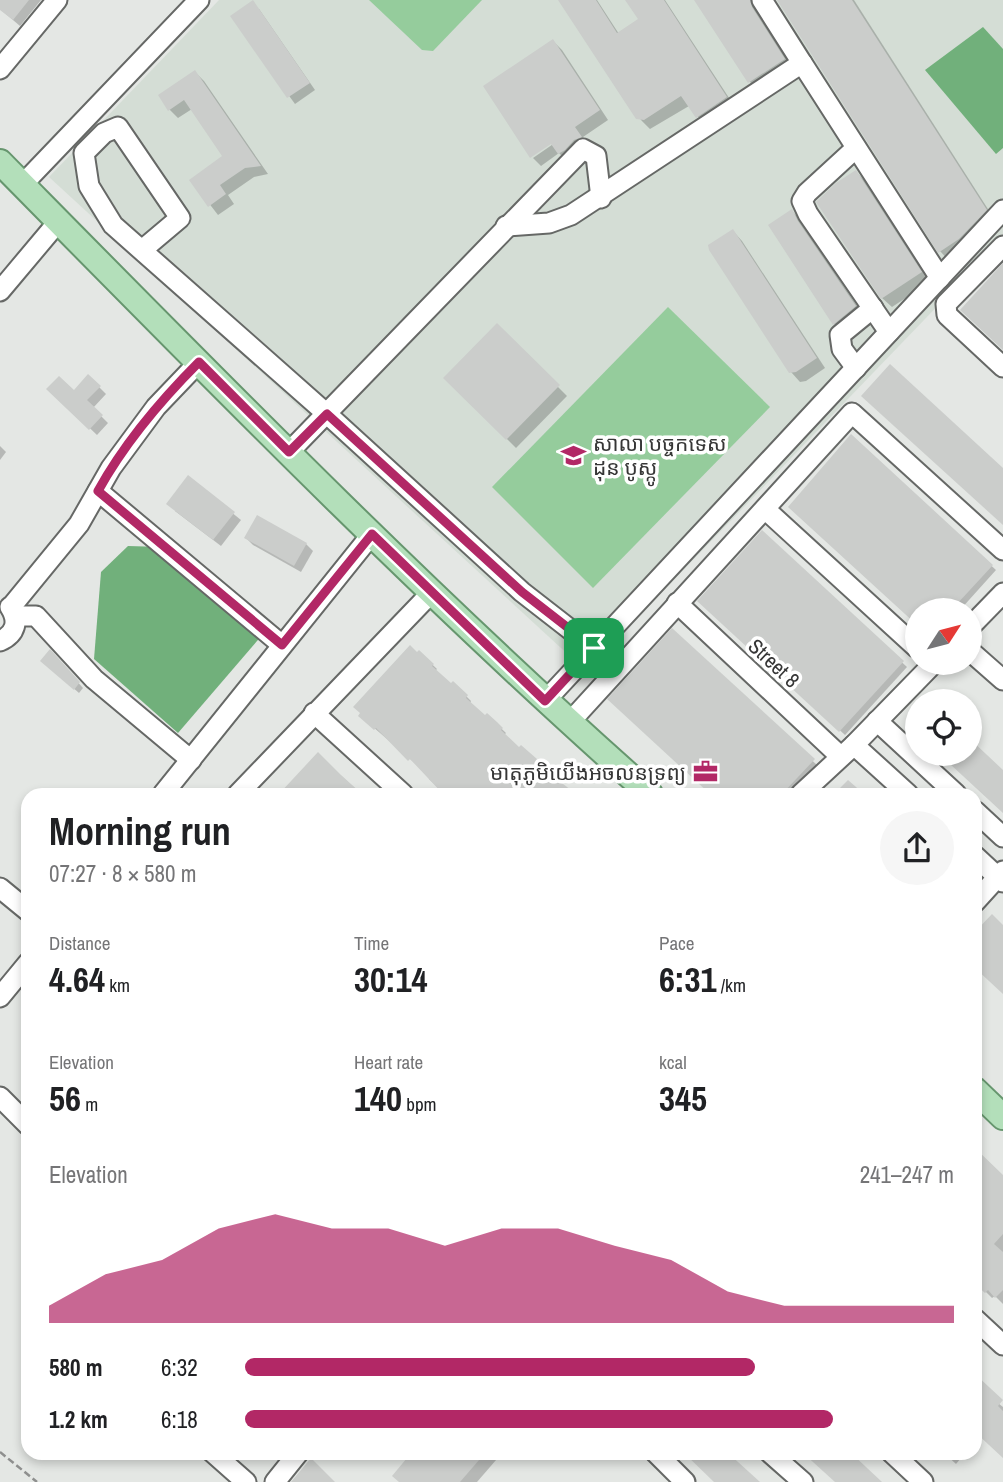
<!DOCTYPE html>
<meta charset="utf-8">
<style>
body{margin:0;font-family:"Archivo Narrow","Noto Sans Khmer",sans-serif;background:#f6f6f6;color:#202124;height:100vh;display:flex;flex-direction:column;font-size:26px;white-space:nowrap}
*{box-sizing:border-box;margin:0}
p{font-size:23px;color:#757577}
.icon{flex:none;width:38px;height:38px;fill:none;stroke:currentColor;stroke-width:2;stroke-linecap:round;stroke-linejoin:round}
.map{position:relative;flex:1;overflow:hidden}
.panel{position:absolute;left:21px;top:788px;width:961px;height:672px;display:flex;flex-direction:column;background:#fff;border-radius:21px;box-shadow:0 4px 10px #0003}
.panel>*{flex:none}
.needle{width:46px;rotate:54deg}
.controls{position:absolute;left:905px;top:598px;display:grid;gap:14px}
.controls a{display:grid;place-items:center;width:77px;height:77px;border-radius:50%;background:#fff;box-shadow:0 4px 10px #0003;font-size:35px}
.pin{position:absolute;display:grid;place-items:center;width:60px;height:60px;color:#fff;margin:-30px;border-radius:14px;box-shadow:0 4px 10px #0006}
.round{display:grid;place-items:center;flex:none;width:74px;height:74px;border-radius:37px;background:#f6f6f6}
.summary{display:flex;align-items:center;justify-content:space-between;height:119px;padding:0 28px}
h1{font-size:38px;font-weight:700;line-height:52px}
.figures{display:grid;grid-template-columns:repeat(3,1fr);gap:10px;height:119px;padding:7px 28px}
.figures div{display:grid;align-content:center}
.figures b{font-size:35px;font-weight:700}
.figures small{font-size:19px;font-weight:400}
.figures p{font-size:19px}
.chart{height:196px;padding:14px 28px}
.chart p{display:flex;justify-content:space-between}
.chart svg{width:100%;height:126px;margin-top:7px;fill:#b22866;opacity:.7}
ul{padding:0 28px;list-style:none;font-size:23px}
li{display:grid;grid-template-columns:112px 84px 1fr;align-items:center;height:52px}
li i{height:18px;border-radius:9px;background:#b22866}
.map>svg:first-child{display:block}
.built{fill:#d4ddd5}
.green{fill:#95cc9c}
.water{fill:#71b07b}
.shadow{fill:#0003}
.building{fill:#cbcdcb}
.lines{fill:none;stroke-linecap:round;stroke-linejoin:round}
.minor-casing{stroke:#666866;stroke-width:23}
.major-casing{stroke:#66966e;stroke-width:28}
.path{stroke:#8e8f8e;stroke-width:2.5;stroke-dasharray:7 3.5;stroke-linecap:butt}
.minor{stroke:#fff;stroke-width:19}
.major{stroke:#b3dfba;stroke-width:24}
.route-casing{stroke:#fff;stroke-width:14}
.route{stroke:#b22866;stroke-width:9}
.labels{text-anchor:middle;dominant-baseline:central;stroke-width:7;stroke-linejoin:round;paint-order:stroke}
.poi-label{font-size:21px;fill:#363636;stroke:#fff;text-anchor:start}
.street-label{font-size:21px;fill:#363636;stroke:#fff}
</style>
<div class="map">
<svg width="1003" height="1482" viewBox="0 0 1003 1482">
<rect width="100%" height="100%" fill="#e4e7e4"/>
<polygon class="built" points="219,0 1003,0 1003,238 586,671 49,177"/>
<g class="green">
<polygon points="369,0 482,0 433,51 422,50"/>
<polygon points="668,307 770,407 593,588 492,487"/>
</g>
<g class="water">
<polygon points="983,27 1003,49 1003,148 996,154 925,70"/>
<polygon points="128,546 162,547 263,634 178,733 94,659 101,572"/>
</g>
<g class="shadow">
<polygon points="0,0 41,0 20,26 0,9"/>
<polygon points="560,0 597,0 619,34 640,20 627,0 665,0 735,107 706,126 689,106 650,129 641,120"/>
<polygon points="696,0 763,0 758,12 793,68 759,91 750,82"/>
<polygon points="778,0 854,0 995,220 949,261 940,251"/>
<polygon points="259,9 315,90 295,104 232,17"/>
<polygon points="553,41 562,50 608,120 583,137 590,146 569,163 559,153 541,166 533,158 559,140"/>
<polygon points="195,72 204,81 268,174 254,177 228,195 234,204 218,215 191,180 225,156 192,109 178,118 169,109"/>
<polygon points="856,172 865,181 930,282 892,307 882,298"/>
<polygon points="792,211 801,220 807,232 864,316 843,333 834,324"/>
<polygon points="733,231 742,241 825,368 806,381 800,382 791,372"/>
<polygon points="497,326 567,396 516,448 445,378"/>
<polygon points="89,377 106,394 93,408 108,423 97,435 49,389 74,393"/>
<polygon points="851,436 996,570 960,610 917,611 917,623"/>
<polygon points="0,446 6,452 0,460"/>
<polygon points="189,478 241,520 221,546 175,511"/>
<polygon points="258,517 306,544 313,551 301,572 253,545 246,538"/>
<polygon points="762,533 907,667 845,735 700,601"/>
<polygon points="672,631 817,765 790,794 713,794 610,699"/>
<polygon points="50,651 83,688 79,693 46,664"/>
<polygon points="419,652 437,669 435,671 451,685 453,683 471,701 470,703 485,718 487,715 506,733 504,735 519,750 521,747 540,765 538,767 556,779 571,794 445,794 429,779 431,777 365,720"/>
<polygon points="970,742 1003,773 1003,811 941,754 970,754"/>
<polygon points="318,755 361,794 281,794"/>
<polygon points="975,1151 1003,1178 1003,1304 995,1296 992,1298 975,1281"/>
<polygon points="975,1376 1000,1400 998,1403 1003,1407 1003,1456 981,1436 975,1443"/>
<polygon points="415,1452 503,1452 477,1482 400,1482"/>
<polygon points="943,1452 966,1452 956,1464"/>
</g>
<g class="building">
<polygon points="0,0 29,0 13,20 0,10"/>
<polygon points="253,0 310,83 287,98 230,16"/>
<polygon points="558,0 596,0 617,33 638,19 625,0 664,0 727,97 696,118 681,96 644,120 636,119"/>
<polygon points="694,0 750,0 752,7 785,59 748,83"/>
<polygon points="777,0 852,0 987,210 959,239 938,253"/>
<polygon points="553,39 600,110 575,127 582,137 574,140 565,150 558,154 551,144 530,158 483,86"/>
<polygon points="195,70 261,166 245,168 220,185 226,194 208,207 189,180 222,156 184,100 168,111 158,95"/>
<polygon points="856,170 922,272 881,299 816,202 836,183"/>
<polygon points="792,209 798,221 856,306 833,325 768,225"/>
<polygon points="733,229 817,358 796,372 789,373 709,250 708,245"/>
<polygon points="1003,263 1003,350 960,310"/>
<polygon points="497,323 560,385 506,440 443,378"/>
<polygon points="890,364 1003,468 1003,525 861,396"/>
<polygon points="88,374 101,386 87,400 103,415 89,430 46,389 59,376 74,390"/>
<polygon points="851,434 993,565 957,604 964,611 917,611 917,625 788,507"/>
<polygon points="188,475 235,512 213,540 166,504"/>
<polygon points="257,515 307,543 294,566 244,538"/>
<polygon points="762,530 904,661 839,732 697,601"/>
<polygon points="672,628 815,759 782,794 710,794 607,699"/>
<polygon points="410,645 417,652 419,650 434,664 432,666 451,683 453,681 468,695 466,698 485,715 487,713 497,722 503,728 501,730 519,747 521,745 537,759 535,762 576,794 443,794 410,759 408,761 376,728 374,730 358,716 360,713 353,707"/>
<polygon points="50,649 80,682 74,690 40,661"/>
<polygon points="970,739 1003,770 1003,813 950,764 959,754 970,754"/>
<polygon points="318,752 341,775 362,794 279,794"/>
<polygon points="848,780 864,794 834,794"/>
<polygon points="992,914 1003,925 1003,994 975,968 975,932"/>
<polygon points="975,1148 1003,1175 1003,1234 994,1244 1003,1252 1003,1290 995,1298 988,1290 985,1293 975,1284"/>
<polygon points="975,1374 1003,1400 998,1406 1003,1411 1003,1458 975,1432"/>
<polygon points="412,1452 486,1452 460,1482 399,1482 392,1476"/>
<polygon points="683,1452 727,1452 760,1482 714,1482"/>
<polygon points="802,1452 850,1452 882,1482 835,1482"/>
<polygon points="311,1458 335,1482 291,1482"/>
</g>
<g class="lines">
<defs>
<g id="minor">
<polyline points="762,0 802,63"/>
<polyline points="0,69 57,0"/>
<polyline points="856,148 807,193 802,201 808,214 889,332"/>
<polyline points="22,185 199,0"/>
<polyline points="506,226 549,223 571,215 802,63 940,278"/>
<polyline points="1003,246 946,304 947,315 1003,367"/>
<polyline points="142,250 180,218 118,127 104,133 84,153 89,186 113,225 327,414 522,592 594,648"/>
<polyline points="0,291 58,222"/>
<polyline points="856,368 842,349 840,335 873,308"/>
<polyline points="289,452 583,149 596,156 601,198"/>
<polyline points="98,491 282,645"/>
<polyline points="765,509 917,648"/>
<polyline points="677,603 840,756"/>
<polyline points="11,607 79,524 111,468 156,407 199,362"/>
<polyline points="15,616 36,616 94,679 191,760"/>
<polyline points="970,627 1003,593"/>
<path d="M0,641C16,634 19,621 10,607"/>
<polyline points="970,651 1003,680"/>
<polyline points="545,701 1003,210"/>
<polyline points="314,713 403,794"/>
<polyline points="877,721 956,794"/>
<polyline points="569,723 852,413 1003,550"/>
<polyline points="854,745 908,794"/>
<polyline points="163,794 372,534"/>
<polyline points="238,794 433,591"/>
<polyline points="801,794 854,745 934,663"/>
<polyline points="975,811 1003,837"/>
<polyline points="975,856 1003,882"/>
<polyline points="0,888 28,911"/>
<polyline points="975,902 1003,871"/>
<polyline points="0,997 28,963"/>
<polyline points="0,1097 28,1125"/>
<polyline points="975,1319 1003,1345"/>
<polyline points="212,1452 246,1482"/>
<polyline points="655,1452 685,1482"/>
<polyline points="769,1452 803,1482"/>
<polyline points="891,1452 923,1482"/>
<polyline points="275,1482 299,1452"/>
</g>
<g id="major">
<path d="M0,162C212,377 424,594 650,794"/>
<polyline points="975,1090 1003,1117"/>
</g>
</defs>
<use href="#minor" class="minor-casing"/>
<use href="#major" class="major-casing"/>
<polyline class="path" points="0,1452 37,1482"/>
<use href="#minor" class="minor"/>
<use href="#major" class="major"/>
</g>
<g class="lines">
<defs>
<path id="route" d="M199,362L289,452L327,414L522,592L594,648L545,701L372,534L282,645L98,491C125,442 160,401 199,362Z"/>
</defs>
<use href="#route" class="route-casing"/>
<use href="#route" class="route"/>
</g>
<defs>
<symbol id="school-bare" viewBox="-9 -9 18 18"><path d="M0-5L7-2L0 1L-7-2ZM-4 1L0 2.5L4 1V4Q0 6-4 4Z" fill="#b22866" stroke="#fff" stroke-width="2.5" paint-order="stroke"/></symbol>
<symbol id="office-bare" viewBox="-9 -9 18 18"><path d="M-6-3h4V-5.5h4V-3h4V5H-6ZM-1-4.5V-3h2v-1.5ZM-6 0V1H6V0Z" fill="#b22866" stroke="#fff" stroke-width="2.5" paint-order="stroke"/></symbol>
</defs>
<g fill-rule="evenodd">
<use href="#school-bare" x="556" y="438" width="35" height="35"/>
<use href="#office-bare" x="688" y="754" width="35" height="35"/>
</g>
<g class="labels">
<g class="poi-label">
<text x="593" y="443">សាលា បច្ចកទេស<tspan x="593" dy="24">ដុន បូស្កូ</tspan></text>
<text x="686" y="772" text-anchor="end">មាតុភូមិយើងអចលនទ្រព្យ</text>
</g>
<g class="street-label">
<text transform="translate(774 663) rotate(43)">Street 8</text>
</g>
</g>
</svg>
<div class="controls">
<a><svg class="needle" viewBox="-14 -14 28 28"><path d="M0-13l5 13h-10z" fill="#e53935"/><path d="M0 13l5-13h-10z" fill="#757577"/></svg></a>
<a><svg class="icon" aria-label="locate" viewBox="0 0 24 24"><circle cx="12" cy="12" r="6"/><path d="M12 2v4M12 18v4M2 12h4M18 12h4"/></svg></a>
</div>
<div class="pin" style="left:594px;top:648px;background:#1e9e55"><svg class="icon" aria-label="arrive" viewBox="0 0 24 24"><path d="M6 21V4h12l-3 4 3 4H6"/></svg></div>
<section class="panel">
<div class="summary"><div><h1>Morning run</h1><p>07:27 · 8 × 580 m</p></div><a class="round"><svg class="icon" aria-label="share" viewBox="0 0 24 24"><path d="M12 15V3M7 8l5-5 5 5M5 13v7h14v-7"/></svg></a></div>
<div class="figures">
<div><p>Distance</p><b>4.64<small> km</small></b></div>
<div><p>Time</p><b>30:14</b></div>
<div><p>Pace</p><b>6:31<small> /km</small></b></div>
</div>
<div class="figures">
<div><p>Elevation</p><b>56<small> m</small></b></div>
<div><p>Heart rate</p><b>140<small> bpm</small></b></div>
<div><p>kcal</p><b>345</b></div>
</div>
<div class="chart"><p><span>Elevation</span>241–247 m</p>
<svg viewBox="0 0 160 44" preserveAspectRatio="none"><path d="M0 44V38L10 27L20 22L30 11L40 6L50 11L60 11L70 17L80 11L90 11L100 17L110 22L120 33L130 38L140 38L150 38L160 38V44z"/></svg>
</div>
<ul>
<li><b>580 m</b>6:32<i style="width:72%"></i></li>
<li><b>1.2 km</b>6:18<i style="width:83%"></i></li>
</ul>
</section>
</div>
